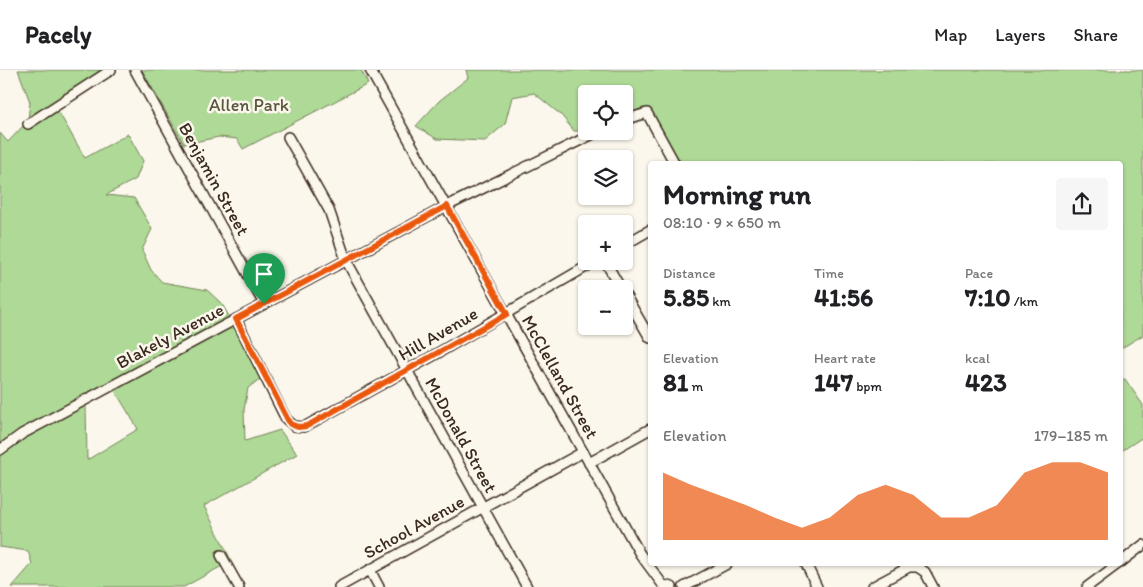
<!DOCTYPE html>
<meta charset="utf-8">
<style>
body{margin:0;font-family:Itim,sans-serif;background:#f6f6f6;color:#202124;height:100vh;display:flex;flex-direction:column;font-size:19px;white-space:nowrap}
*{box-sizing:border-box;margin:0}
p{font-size:16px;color:#757577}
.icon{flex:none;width:28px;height:28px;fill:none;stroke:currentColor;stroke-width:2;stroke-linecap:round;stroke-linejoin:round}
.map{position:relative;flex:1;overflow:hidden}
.drawer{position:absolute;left:648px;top:91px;width:475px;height:405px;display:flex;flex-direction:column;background:#fff;border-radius:5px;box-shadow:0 1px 4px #0004}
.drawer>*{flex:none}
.tools{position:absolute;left:578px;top:15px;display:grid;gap:10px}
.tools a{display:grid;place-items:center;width:55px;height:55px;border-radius:5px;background:#fff;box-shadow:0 1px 4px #0004;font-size:25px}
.pin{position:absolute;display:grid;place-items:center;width:42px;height:42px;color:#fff;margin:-51px -21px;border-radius:50% 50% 50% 0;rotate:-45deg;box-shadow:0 0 5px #0007}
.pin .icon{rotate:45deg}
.round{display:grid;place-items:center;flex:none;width:52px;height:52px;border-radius:5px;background:#f6f6f6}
.summary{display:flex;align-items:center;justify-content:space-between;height:85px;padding:0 15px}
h1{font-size:28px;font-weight:700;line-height:38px}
.figures{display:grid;grid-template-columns:repeat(3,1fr);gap:8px;height:85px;padding:5px 15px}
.figures div{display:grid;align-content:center}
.figures b{font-size:25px;font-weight:700}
.figures small{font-size:14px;font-weight:400}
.figures p{font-size:14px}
.chart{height:140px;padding:10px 15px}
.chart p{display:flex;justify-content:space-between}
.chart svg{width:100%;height:90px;margin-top:5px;fill:#ea580c;opacity:.7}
header{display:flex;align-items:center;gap:30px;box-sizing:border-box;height:70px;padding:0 25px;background:#fff;border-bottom:1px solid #e0e0e0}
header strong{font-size:24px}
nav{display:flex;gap:28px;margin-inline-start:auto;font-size:18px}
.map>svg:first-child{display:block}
.green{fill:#aed996;stroke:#74825a}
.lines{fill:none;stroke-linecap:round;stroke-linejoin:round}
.street-casing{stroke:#3b2a1e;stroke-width:12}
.street{stroke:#fbf7ec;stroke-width:9}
.route-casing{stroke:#fff;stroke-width:10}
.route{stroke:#ea580c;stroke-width:6}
.labels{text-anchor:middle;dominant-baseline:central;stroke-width:5;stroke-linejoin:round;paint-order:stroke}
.park-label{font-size:18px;fill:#58563c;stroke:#fbf7ec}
.street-label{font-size:18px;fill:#3b2a1e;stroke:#fbf7ec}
</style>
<header>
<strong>Pacely</strong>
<nav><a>Map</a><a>Layers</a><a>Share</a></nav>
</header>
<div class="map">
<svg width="1143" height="517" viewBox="0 0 1143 517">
<rect width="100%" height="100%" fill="#fbf7ec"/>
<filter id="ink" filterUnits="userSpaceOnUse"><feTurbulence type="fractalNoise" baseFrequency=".02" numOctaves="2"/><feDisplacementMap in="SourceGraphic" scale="10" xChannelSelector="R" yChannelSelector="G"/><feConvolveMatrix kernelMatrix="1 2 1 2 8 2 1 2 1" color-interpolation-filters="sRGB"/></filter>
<g filter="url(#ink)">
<g class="green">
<polygon points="102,0 101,1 28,49 30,32 18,0"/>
<polygon points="142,0 361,0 368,14 243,79 237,69 219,67 184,74"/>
<polygon points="466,0 1143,0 1143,265 1120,279 1120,94 679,94 650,41 643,38 624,45 624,24 586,24 586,61 574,61 561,45 534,23 512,27 505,54 485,71 437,69 416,56 439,31 468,8"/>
<polygon points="58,41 85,88 128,64 143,91 136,109 106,125 134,128 152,159 142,180 151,200 162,212 207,220 222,234 230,248 20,360 0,375 0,63 8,72 24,55 27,60"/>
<polygon points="234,255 261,308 248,318 244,340 245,371 280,360 297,384 204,436 231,490 229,492 222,479 216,482 222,496 184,517 12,517 32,494 28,481 0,477 0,386 24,368 86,335 87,390 138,359 114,319"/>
<polygon points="1125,309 1143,335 1143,367 1120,382 1120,310"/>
</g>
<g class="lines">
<defs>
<g id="street">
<polyline points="135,0 264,234"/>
<polyline points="370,0 640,484 663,515 672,517"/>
<polyline points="624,50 647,43 675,94"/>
<polyline points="28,54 111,0"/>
<polyline points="288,67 329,140 346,190 527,517"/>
<polyline points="624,175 650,160"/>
<polyline points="605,191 621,219"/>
<polyline points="624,223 650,268"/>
<polyline points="236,249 286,349 294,356 304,357 431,287 596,191"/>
<polyline points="0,380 22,364 447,136 599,61"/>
<polyline points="589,393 650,359"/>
<polyline points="221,485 239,517"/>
<polyline points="1120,493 1143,475"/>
<polyline points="806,494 817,517"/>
<polyline points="913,494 925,502 933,517"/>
<polyline points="370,500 379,517"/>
<polyline points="339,517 583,382"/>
<polyline points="684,517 727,494"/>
<polyline points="872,517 909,497 915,497"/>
<polyline points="1087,517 1118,494"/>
</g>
</defs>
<use href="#street" class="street-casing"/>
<use href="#street" class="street"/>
</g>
</g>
<g class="lines" filter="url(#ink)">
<defs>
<polygon id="route" points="447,136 507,244 307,356 298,357 290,354 236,249"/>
</defs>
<use href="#route" class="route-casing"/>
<use href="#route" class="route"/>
</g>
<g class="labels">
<g class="park-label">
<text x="249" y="35">Allen Park</text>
</g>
<g class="street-label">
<text transform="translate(214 109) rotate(61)">Benjamin Street</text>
<text transform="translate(438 264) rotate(-30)">Hill Avenue</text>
<text transform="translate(170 266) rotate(-28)">Blakely Avenue</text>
<text transform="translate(560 307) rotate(61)">McClelland Street</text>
<text transform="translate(461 365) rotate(61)">McDonald Street</text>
<text transform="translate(414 457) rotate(-29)">School Avenue</text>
</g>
</g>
</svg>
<div class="tools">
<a><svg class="icon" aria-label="locate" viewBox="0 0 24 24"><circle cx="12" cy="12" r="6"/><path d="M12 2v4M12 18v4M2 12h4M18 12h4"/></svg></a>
<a><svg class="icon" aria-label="layers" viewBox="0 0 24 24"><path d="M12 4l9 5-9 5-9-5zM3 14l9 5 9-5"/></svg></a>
<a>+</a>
<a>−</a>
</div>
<div class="pin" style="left:264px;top:234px;background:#1e9e55"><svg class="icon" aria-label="arrive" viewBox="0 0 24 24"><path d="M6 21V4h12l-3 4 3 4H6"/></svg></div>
<section class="drawer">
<div class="summary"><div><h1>Morning run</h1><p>08:10 · 9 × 650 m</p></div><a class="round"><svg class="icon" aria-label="share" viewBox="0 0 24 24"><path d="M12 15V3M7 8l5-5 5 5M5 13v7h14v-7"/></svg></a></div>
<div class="figures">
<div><p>Distance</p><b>5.85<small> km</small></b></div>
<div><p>Time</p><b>41:56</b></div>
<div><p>Pace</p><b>7:10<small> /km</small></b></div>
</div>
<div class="figures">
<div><p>Elevation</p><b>81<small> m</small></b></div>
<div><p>Heart rate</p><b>147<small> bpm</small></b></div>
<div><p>kcal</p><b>423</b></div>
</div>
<div class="chart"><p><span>Elevation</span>179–185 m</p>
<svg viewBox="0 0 160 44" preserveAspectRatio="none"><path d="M0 44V11L10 17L20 22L30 27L40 33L50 38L60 33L70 22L80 17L90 22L100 33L110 33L120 27L130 11L140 6L150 6L160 11V44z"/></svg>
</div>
</section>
</div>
